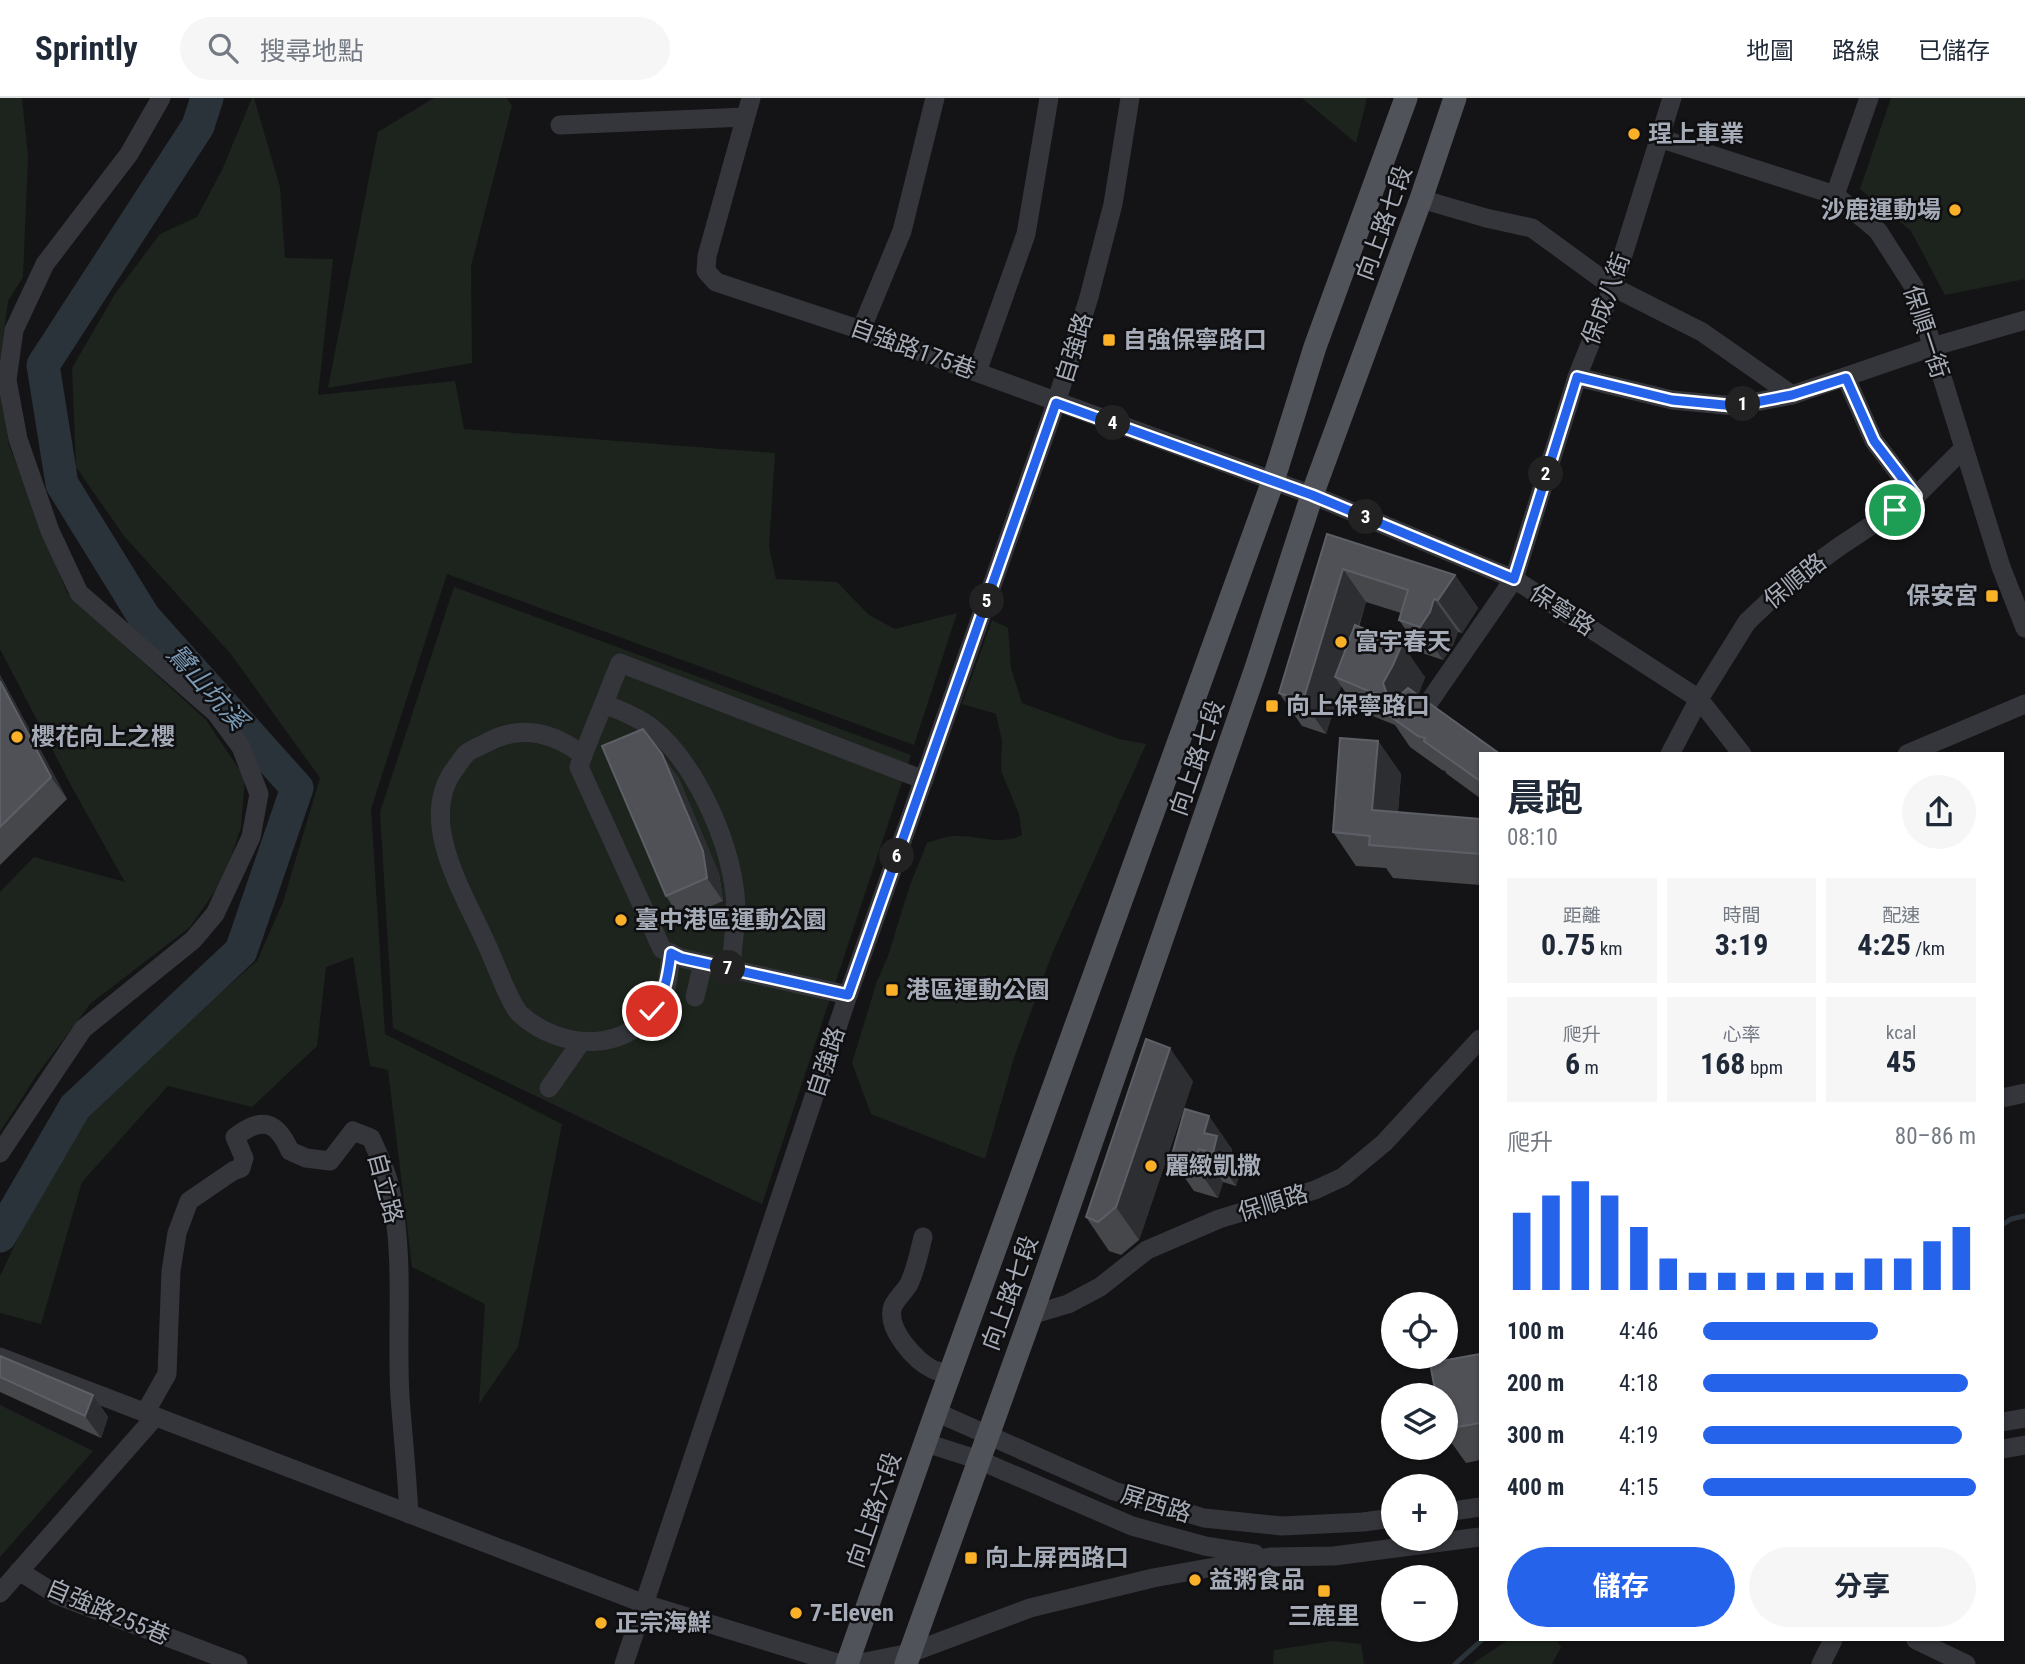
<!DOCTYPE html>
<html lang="zh-TW">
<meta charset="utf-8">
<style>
body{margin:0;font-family:"Roboto Condensed","Noto Sans TC",sans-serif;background:#f6f6f7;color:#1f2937;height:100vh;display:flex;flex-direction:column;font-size:26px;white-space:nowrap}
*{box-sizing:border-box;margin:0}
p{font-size:23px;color:#747a83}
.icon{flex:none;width:38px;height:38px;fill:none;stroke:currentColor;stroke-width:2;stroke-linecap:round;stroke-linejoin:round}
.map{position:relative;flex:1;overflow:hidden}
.side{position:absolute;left:1479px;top:654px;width:525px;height:889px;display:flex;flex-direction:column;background:#fff;border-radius:0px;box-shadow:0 2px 5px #0004}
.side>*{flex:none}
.tools{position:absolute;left:1381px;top:1194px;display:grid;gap:14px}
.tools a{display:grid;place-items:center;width:77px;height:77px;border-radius:50%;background:#fff;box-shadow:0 2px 5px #0004;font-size:35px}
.pin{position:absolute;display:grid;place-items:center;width:60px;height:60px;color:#fff;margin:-30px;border:4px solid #fff;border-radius:50%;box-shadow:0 2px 7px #0007}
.km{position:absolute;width:35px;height:35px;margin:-18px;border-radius:50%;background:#222;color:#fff;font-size:19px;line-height:35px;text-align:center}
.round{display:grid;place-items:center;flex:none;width:74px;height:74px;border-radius:37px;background:#f6f6f7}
.summary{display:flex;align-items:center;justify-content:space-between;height:119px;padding:0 28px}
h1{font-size:38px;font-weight:700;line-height:52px}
.figures{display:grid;grid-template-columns:repeat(3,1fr);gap:10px;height:119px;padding:7px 28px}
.figures div{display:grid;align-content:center;border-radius:0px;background:#f6f6f7;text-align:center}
.figures b{font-size:30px;font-weight:700}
.figures small{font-size:19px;font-weight:400}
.figures p{font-size:19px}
.chart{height:196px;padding:14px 28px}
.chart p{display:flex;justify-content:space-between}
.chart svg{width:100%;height:126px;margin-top:7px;stroke:#2563eb;stroke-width:6}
.action{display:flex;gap:14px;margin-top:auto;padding:14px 28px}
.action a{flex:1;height:80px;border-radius:42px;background:#2563eb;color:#fff;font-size:28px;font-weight:700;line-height:80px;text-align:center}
.action a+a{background:#f6f6f7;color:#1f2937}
ul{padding:0 28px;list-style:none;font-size:23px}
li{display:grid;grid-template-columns:112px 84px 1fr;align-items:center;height:52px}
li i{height:18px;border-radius:9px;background:#2563eb}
header{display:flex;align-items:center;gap:42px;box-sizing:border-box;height:98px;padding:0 35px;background:#fff;border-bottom:2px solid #e0e1e3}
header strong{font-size:33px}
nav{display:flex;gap:38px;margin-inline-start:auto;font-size:24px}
.search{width:490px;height:63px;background:#f6f6f7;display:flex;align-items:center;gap:18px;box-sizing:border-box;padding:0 24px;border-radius:38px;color:#747a83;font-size:26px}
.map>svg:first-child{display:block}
.green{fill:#1c241d}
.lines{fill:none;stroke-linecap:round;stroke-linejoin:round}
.stream{stroke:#2a333a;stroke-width:5}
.river{stroke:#2a333a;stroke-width:33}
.minor{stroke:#35363b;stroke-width:19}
.major{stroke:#51535a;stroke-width:23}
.wall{fill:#45474b}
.shaded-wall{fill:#2d2e31}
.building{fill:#505157;stroke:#5d5f66;stroke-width:2}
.route-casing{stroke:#fff;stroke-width:14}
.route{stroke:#2563eb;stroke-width:9}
.poi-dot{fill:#fbb127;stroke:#0f0f11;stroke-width:2.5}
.labels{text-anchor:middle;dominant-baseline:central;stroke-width:5;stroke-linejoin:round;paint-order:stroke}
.poi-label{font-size:24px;font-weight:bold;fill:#a5abb7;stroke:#0f0f11;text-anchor:start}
.street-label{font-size:24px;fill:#a5abb7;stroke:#0f0f11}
.water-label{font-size:26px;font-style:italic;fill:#7a99b4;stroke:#0f0f11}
</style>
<header>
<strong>Sprintly</strong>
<div class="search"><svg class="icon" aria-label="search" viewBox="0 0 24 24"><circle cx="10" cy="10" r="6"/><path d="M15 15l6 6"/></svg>搜尋地點</div>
<nav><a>地圖</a><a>路線</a><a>已儲存</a></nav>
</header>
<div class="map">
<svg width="2025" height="1566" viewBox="0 0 2025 1566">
<rect width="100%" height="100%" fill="#141416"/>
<g class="green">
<polygon points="0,0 22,0 28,58 23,179 8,203 0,264"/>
<polygon points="252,0 254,0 280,89 285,160 333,161 318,297 455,283 464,331 775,355 769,449 776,481 837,484 869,517 895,531 957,515 914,647 447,476 371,711 385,936 562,1026 518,1249 479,1306 485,1206 412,1169 388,972 370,968 353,859 326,869 317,948 252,1009 168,988 82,1084 41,1226 0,1215 0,1178 39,1096 89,1017 213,901 257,863 283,804 320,680 230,555 124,438 76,369 72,270 115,196 160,136 197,119 222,72"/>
<polygon points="434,0 507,0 512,8 471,168 472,265 328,290 378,34"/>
<polygon points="1302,0 1367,0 1356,45"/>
<polygon points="1891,0 2025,0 2025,181 1945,197 1911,133 1860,91"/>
<polygon points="0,289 9,347 67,495 206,622 245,680 241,729 224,780 190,829 90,906 36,978 0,1034 0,794 34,759 125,784 74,693 0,551"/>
<polygon points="454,489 911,657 762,1106 393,930 380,714"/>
<path d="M992,522L1008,530L1011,570L1022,605L1119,641L1146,646L1052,856L1014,960L985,1061L871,1016L852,965L877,883L888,858L910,787L927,745C936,742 946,738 955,738C978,737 1000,748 1022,737L1019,716L1001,673L1002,643L996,616L962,606Z"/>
<polygon points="0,1307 93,1353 0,1459"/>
<polygon points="1508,1542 1557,1542 1561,1549 1552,1566 1472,1566"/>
<polygon points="1333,1543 1361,1546 1364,1566 1273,1566 1274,1552"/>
</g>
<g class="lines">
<g class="stream">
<polyline points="2002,1127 2011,1121 2025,1118"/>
<polyline points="1455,1566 1482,1542"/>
</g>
<polyline class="river" points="0,1138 75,1009 241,853 297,690 144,519 62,386 43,267 198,28 207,0"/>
<g class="minor">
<polyline points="751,0 707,158 706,173 716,184 861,232 1312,397 1514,481 1699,601 1742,656"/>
<polyline points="560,27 745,19"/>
<polyline points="1659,40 1835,97 1878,133 1914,189 2001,469 2025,530"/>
<polyline points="1835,97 1869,0"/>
<polyline points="1421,101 1486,120 1532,130 1613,189 1702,234 1792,297"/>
<polyline points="861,232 902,133 935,0"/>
<polyline points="977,274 1026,136 1049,0"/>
<polyline points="1577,279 1672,302 1735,308 1792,297 1932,249 2025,222"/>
<polyline points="1846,280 1874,343 1916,398"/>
<path d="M604,606C620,612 638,619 652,630C695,665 729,741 735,796C738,821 732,846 731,871"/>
<polyline points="1418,620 1514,481 1577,279 1613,189 1672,0"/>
<polyline points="1670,656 1699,601 1747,524 1785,488 1840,448 1916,398 1964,350"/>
<polyline points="1907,656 2025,606"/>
<path d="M583,657C553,634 520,626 486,645C480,648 472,651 467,655C462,660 458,667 454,672C417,723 464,795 486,845C494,861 509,905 520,916C562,954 632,956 661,901C669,888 669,870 671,855"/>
<polyline points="848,897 681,860 662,851 579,669 583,657 620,565 924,682"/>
<polyline points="695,899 703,865"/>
<polyline points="549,990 581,944"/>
<polyline points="2002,1000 2025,995"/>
<polyline points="0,1055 83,931 193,842 215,816 251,739 259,696 241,649 216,615 79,495 50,433 18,341 7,282 14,232 45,166 129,56 161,0"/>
<path d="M923,1139C919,1155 916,1171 909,1186C905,1193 897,1200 893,1208C885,1230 915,1263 934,1272C939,1274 945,1274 950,1274"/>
<polyline points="1031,1217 1068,1206 1100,1189 1147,1152 1219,1121 1315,1092 1343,1079 1384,1045 1480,941"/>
<polyline points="0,1259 645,1506 841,1566"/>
<polyline points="936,1314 1114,1393 1204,1420 1282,1428 1363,1424 1393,1420"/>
<path d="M145,1315L167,1276L171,1173L177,1135L189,1103L233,1073L241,1070L244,1060L235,1039C262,1018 277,1023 290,1053L306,1060L330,1063L353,1033L371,1040C379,1058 388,1076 391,1095C405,1162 396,1231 400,1299C403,1338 407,1377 409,1416"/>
<polyline points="2002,1324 2025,1320"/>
<polyline points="926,1345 979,1362 1132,1428 1205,1448 1255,1456"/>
<polyline points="2002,1351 2025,1347"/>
<polyline points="1446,1414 1480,1409"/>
<polyline points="19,1473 57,1497 238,1566"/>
<polyline points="0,1495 155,1319"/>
<polyline points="1916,1542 1966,1566"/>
<polyline points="624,1566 848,897 1056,305 1089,199 1113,106 1130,0"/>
<polyline points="855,1566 910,1555 1030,1510 1153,1480 1270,1459 1334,1458 1480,1439"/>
<polyline points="1821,1566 1833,1542"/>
</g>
<g class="major">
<polyline points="847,1566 936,1314 1273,383 1315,249 1406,0"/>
<polyline points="906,1566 1037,1201 1256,570 1312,397 1421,101 1455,0"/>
</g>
</g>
<g class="wall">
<polygon points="1327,436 1455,477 1478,510 1462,535 1458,534 1453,547 1443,562 1422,555 1399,522 1401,515 1366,504 1359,529 1425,579 1418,597 1480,656 1480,700 1447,676 1445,673 1442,672 1410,649 1395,627 1358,612 1341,588 1326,636 1302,628 1279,595"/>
<polygon points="0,577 67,701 0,767"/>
<polygon points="1378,643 1401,676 1398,714 1480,721 1480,787 1393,780 1386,770 1356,768 1333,734"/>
<polygon points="678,679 719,776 723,803 681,821 666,798"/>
<polygon points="1193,983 1139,1142 1121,1157 1109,1153 1086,1119"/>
<polygon points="1185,1011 1232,1051 1231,1057 1241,1071 1236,1088 1223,1084 1218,1100 1194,1093 1171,1060"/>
<polygon points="1480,1256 1480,1362 1466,1365 1446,1337 1446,1297"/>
<polygon points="0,1258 93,1297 108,1319 101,1340 0,1294"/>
</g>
<g class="shaded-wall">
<polygon points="1343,471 1366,504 1342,582 1335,579 1341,588 1326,636 1303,603"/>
<polygon points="1455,477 1478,510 1462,535 1438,502"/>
<polygon points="1434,501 1458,534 1453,547 1443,562 1420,529"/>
<polygon points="1402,546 1425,579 1417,601 1395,604 1387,596 1383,585"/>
<polygon points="0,577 67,701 51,679 0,583"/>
<polygon points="1378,643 1401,676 1395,745 1372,712"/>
<polygon points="662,656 678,679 719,776 723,803 707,780"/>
<polygon points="1170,950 1193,983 1139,1142 1116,1109"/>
<polygon points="1209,1018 1232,1051 1231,1057 1241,1071 1236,1088 1213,1055 1204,1035"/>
<polygon points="1199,1051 1223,1084 1218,1100 1195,1067"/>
<polygon points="93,1297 108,1319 101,1340 85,1318"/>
</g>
<g class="building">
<polygon points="1327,436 1455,477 1438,502 1434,501 1430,514 1420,529 1399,522 1408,492 1343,471 1303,603 1279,595"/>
<polygon points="1355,527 1402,546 1393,567 1383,585 1387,596 1399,598 1408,590 1500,656 1480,656 1480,683 1424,643 1425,640 1418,638 1387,616 1395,604 1335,579"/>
<polygon points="0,583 51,679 0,729"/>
<polygon points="643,631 662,656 703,753 707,780 666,798 602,648"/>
<polygon points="1340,640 1378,643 1372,712 1480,721 1480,756 1369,747 1370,738 1333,734"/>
<polygon points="1146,941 1170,950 1116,1109 1098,1124 1086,1119"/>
<polygon points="1185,1011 1209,1018 1204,1035 1217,1038 1213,1055 1199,1051 1195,1067 1171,1060"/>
<polygon points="1480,1256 1480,1325 1446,1331 1446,1297 1436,1297 1430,1265"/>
<polygon points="0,1258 93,1297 85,1318 0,1279"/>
</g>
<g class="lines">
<defs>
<path id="route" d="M652,913C666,895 668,877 671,855L681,860L848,897L1056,305L1312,397L1514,481L1577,279L1672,302L1735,308L1792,297L1846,280L1874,343L1916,398L1895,412"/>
</defs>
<use href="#route" class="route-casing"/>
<use href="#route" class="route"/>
</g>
<g class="poi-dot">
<circle cx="1634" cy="36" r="7"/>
<circle cx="1955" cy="112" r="7"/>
<rect x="1102" y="235" width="14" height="14" rx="3.5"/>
<rect x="1985" y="491" width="14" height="14" rx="3.5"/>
<circle cx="1341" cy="544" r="7"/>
<rect x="1265" y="601" width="14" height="14" rx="3.5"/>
<circle cx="17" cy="639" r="7"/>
<circle cx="621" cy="822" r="7"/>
<rect x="885" y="885" width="14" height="14" rx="3.5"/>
<circle cx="1151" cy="1068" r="7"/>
<rect x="964" y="1453" width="14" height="14" rx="3.5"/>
<circle cx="1195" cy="1482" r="7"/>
<rect x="1317" y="1486" width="14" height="14" rx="3.5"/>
<circle cx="796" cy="1515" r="7"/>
<circle cx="601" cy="1525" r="7"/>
</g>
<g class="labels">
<g class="poi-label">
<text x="1648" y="36">珵上車業</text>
<text x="1941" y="112" text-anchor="end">沙鹿運動場</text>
<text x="1123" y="242">自強保寧路口</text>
<text x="1978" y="498" text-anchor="end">保安宮</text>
<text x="1355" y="544">富宇春天</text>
<text x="1286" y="608">向上保寧路口</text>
<text x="31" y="639">櫻花向上之櫻</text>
<text x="635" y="822">臺中港區運動公園</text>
<text x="906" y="892">港區運動公園</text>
<text x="1165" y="1068">麗緻凱撒</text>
<text x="985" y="1460">向上屏西路口</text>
<text x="1209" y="1482">益粥食品</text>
<text x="810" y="1515">7-Eleven</text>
<text x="1324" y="1518" text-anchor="middle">三鹿里</text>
<text x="615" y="1525">正宗海鮮</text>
</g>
<g class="street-label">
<text transform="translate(1384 125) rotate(-70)">向上路七段</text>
<text transform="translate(1606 201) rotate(-70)">保成八街</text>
<text transform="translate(1926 234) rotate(72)">保順一街</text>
<text transform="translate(1074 250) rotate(-73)">自強路</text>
<text transform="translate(913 251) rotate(20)">自強路175巷</text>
<text transform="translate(1795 483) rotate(-39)">保順路</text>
<text transform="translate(1562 512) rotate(33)">保寧路</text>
<text transform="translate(1197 660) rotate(-71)">向上路七段</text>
<text transform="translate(826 964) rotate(-72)">自強路</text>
<text transform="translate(385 1090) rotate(75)">自立路</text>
<text transform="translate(1273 1105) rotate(-17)">保順路</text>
<text transform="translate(1010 1195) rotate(-70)">向上路七段</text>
<text transform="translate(1156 1406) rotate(17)">屏西路</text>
<text transform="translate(874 1412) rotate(-71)">向上路六段</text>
<text transform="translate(108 1514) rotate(23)">自強路255巷</text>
</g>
<g class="water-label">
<text transform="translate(207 589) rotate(48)">鷺山坑溪</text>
</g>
</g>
</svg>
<div class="tools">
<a><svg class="icon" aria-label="locate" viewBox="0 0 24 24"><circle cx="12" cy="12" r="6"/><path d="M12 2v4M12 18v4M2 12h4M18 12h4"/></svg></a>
<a><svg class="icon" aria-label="layers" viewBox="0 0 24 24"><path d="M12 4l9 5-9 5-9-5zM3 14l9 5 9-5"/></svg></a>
<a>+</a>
<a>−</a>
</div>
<div class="pin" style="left:1895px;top:412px;background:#1e9e55"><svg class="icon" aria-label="arrive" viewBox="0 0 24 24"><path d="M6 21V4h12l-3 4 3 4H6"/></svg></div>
<div class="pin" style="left:652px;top:913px;background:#d93025"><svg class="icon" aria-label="check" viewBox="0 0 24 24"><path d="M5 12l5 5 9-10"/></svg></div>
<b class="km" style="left:1743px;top:306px">1</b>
<b class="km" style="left:1546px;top:376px">2</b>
<b class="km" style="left:1366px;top:419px">3</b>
<b class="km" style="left:1113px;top:325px">4</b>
<b class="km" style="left:987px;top:503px">5</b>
<b class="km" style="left:897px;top:758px">6</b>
<b class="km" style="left:728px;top:870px">7</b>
<section class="side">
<div class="summary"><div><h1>晨跑</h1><p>08:10</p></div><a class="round"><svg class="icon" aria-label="share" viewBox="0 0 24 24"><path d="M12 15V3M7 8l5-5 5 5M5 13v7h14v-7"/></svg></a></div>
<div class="figures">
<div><p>距離</p><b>0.75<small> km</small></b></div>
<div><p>時間</p><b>3:19</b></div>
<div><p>配速</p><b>4:25<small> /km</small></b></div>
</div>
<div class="figures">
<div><p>爬升</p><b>6<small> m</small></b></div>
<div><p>心率</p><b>168<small> bpm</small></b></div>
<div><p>kcal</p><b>45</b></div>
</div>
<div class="chart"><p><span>爬升</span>80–86 m</p>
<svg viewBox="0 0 160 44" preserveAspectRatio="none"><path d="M5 44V17M15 44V11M25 44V6M35 44V11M45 44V22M55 44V33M65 44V38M75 44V38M85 44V38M95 44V38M105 44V38M115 44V38M125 44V33M135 44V33M145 44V27M155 44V22"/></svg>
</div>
<ul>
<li><b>100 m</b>4:46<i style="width:64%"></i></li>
<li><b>200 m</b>4:18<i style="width:97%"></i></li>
<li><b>300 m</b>4:19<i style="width:95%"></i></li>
<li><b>400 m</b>4:15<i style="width:100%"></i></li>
</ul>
<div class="action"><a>儲存</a><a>分享</a></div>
</section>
</div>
